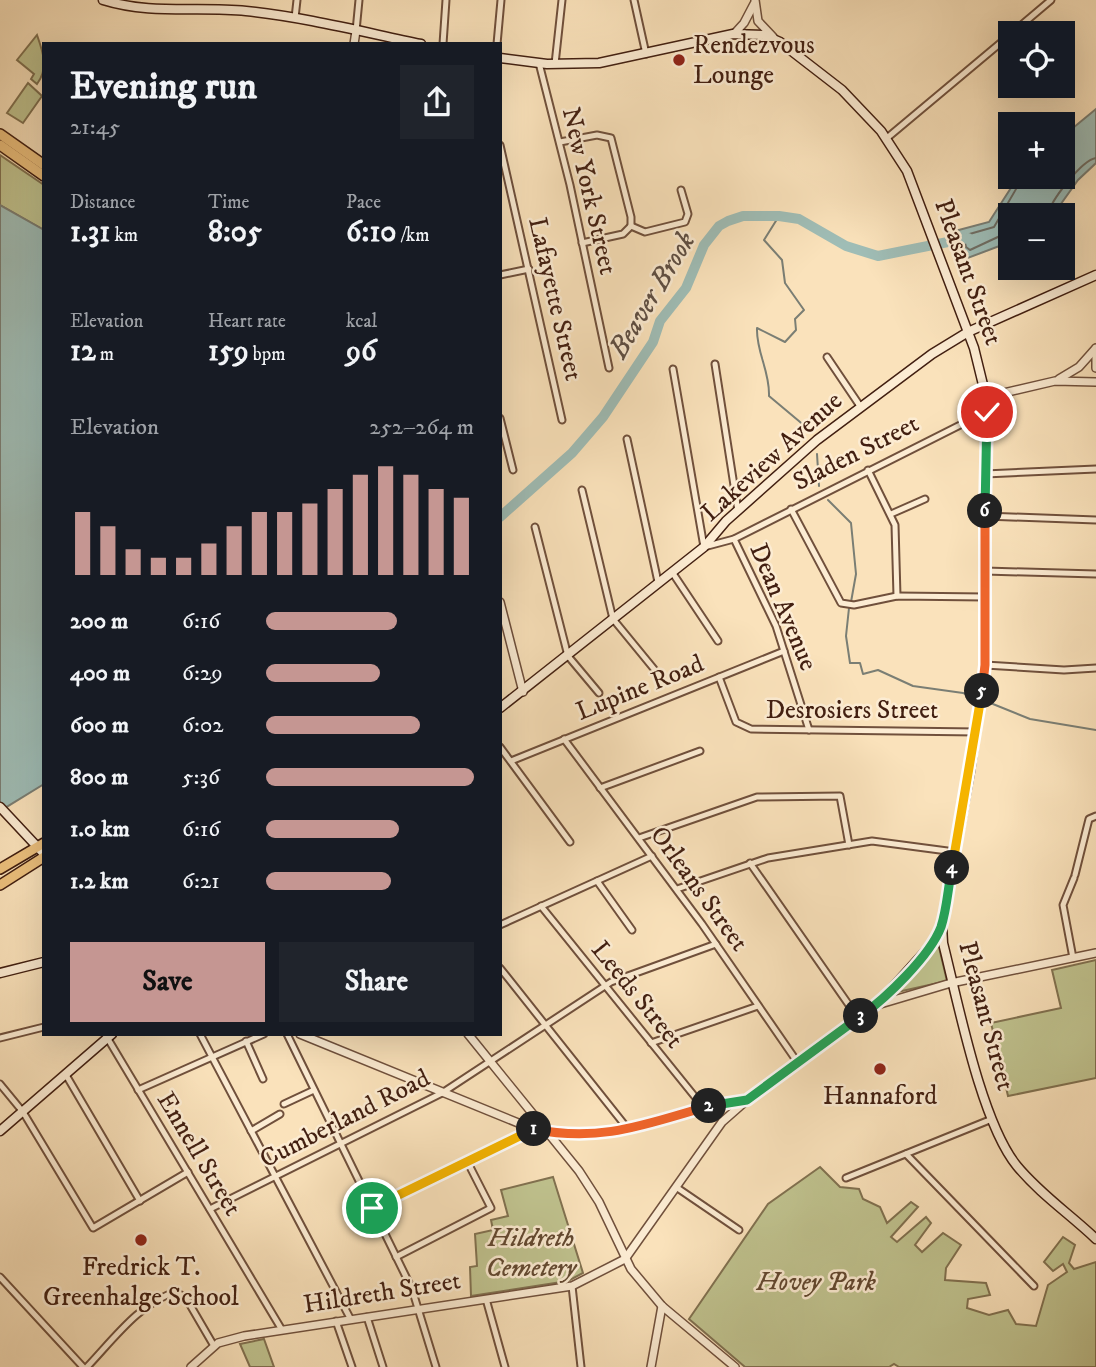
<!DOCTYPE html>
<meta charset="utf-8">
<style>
body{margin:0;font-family:"IM FELL DW Pica",serif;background:#20242c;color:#f1f3f6;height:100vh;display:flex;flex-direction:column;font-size:26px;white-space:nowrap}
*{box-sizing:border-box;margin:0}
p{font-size:23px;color:#9ea1a6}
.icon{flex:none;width:38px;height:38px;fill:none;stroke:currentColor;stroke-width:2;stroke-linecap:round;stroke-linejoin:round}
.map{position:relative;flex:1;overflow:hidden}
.panel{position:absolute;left:42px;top:42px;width:460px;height:994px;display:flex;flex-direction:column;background:#171b24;border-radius:0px;box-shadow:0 7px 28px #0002}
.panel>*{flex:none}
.tools{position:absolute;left:998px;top:21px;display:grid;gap:14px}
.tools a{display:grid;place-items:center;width:77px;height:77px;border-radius:0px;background:#171b24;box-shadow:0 7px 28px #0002;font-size:35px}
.pin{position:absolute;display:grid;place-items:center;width:60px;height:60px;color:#fff;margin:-30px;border:4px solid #fff;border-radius:50%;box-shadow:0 2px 7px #0007}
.km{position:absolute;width:35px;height:35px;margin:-18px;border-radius:50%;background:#222;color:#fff;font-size:19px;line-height:35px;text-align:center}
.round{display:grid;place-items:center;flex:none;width:74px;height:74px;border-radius:0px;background:#20242c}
.overview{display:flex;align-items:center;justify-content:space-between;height:119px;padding:0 28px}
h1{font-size:38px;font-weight:800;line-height:52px}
.metrics{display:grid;grid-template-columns:repeat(3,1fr);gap:10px;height:119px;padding:7px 28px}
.metrics div{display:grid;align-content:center}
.metrics b{font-size:30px;font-weight:800}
.metrics small{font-size:19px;font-weight:400}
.metrics p{font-size:19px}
.chart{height:196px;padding:14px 28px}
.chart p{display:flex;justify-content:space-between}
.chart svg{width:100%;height:126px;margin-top:7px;stroke:#c59692;stroke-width:6}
.primary-button{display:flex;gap:14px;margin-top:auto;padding:14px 28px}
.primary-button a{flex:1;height:80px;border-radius:0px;background:#c59692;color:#111;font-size:28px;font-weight:800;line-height:80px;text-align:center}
.primary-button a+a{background:#20242c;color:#f1f3f6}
ul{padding:0 28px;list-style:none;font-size:23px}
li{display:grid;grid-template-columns:112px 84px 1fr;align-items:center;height:52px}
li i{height:18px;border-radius:9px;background:#c59692}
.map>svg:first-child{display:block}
.green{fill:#c0c38f;stroke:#817150;stroke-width:2}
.water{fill:#9fbdb6;stroke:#7a7e74;stroke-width:2}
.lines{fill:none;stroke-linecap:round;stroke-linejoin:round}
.shore{stroke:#706e64;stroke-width:2}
.stream{stroke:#7a7e74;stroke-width:2}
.river{stroke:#9fbdb6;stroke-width:10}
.minor-casing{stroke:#70503c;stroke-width:9}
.tertiary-casing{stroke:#70503c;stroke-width:10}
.secondary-casing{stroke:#421f11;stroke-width:11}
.primary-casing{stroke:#421f11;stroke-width:12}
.minor{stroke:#fcecd3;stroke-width:5}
.tertiary{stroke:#fcecd3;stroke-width:7}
.secondary{stroke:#fcecd3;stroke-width:8}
.primary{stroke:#edc17e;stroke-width:9}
.split-1-casing{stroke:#fff;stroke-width:14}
.split-2-casing{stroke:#fff;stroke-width:14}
.split-3-casing{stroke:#fff;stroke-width:14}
.split-4-casing{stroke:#fff;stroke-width:14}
.split-5-casing{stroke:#fff;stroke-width:14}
.split-6-casing{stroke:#fff;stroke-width:14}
.split-7-casing{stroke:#fff;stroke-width:14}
.split-1{stroke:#f5b400;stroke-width:9}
.split-2{stroke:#f0652b;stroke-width:9}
.split-3{stroke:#22a559;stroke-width:9}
.split-4{stroke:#22a559;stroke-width:9}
.split-5{stroke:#f5b400;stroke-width:9}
.split-6{stroke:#f0652b;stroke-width:9}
.split-7{stroke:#22a559;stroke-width:9}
.poi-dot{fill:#8f2418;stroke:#fcecd3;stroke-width:2.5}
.labels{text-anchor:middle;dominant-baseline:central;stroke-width:5;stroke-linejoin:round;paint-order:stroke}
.poi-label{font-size:26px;fill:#421f11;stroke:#fcecd3}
.street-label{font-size:26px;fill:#421f11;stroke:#fcecd3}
.park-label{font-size:26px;font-style:italic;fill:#624830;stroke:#fcecd3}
.water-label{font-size:28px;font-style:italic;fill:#5e4e43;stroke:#fcecd3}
</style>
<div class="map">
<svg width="1096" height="1367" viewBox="0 0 1096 1367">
<rect width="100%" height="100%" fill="#fae2bb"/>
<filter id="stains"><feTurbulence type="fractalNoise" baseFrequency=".00286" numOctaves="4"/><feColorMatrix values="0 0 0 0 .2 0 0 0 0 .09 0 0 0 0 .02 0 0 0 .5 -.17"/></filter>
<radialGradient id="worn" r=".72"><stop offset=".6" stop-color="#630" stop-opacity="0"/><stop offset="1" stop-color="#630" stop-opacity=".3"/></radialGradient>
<g class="green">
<path d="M37,35C43,52 49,68 37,84L31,79L34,74L17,60Z"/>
<polygon points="28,83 42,96 23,123 7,113"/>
<polygon points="0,155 44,185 44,230 0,205"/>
<polygon points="938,943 947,981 893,993 893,991"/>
<polygon points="1096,960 1096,1078 1008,1096 991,1023 1061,1008 1052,970"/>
<polygon points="820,1167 840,1187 859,1189 863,1199 880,1207 887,1223 911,1202 918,1207 891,1237 897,1242 926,1217 931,1223 915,1245 922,1252 943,1233 961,1245 946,1268 945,1280 986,1283 990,1295 968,1299 967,1308 989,1315 1008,1310 1016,1324 1036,1326 1048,1285 1067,1272 1063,1264 1053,1271 1044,1262 1063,1237 1075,1245 1069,1263 1074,1269 1096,1262 1096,1367 899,1367 894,1364 889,1367 745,1367 689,1319 768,1204"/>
<polygon points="553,1177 583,1273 568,1281 471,1296 470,1267 477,1266 475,1234 493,1230 491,1220 508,1216 501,1190"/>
<polygon points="264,1339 274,1367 250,1367 240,1344"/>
</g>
<g class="water">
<polygon points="1096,109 1096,163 1078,180 1053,215 1010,215 1010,242 965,259 963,253 960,254 955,231 989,222 1018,177 1062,177 1062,137"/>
<polygon points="0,205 44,230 44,784 0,811"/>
</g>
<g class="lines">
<g class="shore">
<path d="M1048,215C1050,201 1082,160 1096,158"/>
<polyline points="1010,235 1000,236 970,250 966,247 964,239 966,235 994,227 1023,177"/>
</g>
<g class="stream">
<path d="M779,216L764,240L782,260L785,283L804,310L795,319L796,330L785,342L757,328C756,352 770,371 769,396L812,432"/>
<polyline points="817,454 819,486"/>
<polyline points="828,500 851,523 856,574 851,602"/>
<polyline points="849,608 846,636 850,663 860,663 863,674 878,670 913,686 963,693 978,698"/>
<polyline points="983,700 1030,719 1096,730"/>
</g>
<polyline class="river" points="500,517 572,453 603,417 653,342 660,321 686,288 704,245 719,226 728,221 743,216 779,216 799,219 846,246 878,256 968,238"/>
<defs>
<g id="minor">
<polyline points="634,0 646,54"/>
<polyline points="295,18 297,0"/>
<polyline points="356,31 359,0"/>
<polyline points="1012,33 1051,0"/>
<polyline points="443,44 446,0"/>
<polyline points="497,44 501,0"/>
<polyline points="539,63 570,185 609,368"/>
<polyline points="555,64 562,0"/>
<polyline points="887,138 1010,35"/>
<polyline points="560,142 597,135 611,138 631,217 631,226"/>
<polyline points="500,145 562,420"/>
<polyline points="631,226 645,232 685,222 688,214 681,190"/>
<polyline points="582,243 623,234 631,226"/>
<polyline points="500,275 529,269"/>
<polyline points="827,357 860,406"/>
<polyline points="715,364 738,511"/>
<polyline points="673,369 704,547 734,539 986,412"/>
<polyline points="500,418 513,470"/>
<polyline points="627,439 658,582"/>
<polyline points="868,470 895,525 897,596"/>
<polyline points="985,474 1096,469"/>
<polyline points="582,490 613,619 654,669"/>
<polyline points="791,509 841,603 854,605 897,596 985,597"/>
<polyline points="891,514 925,499"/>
<polyline points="985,516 1096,520"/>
<polyline points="535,527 568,656 599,693"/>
<polyline points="734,539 776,626 809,730"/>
<polyline points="985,571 1096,574"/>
<polyline points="672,572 718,641"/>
<polyline points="985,665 1064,670 1096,668"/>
<polyline points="719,677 736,722 751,729 977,732"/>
<polyline points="564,739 702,924 798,1063"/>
<polyline points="500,747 570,842"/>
<polyline points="511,761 784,651"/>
<polyline points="600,788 700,751"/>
<polyline points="639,838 757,797 840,796 849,845"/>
<polyline points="750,863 858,1018"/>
<polyline points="1075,875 1089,819 1096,816"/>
<polyline points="597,881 632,930"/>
<polyline points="677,889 768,858 872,841 955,852"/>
<polyline points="541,906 704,1108"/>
<polyline points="500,925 652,856"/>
<polyline points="1073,958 1063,905 1074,878"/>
<polyline points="500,968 628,1129"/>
<polyline points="105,1034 282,1330"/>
<polyline points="200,1034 350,1318"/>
<polyline points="287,1034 412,1289 436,1367"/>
<polyline points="0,1038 44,1027"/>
<polyline points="246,1041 263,1079"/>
<polyline points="651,1043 758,1006"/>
<polyline points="66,1075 140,1201"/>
<polyline points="0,1084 23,1112 93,1228 188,1172"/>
<polyline points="138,1090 264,1034"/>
<polyline points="284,1104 314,1090"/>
<polyline points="251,1131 280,1114"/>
<polyline points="906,1154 1034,1286"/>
<polyline points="846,1178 992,1119"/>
<polyline points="676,1187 739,1230"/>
<polyline points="372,1208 532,1129"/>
<polyline points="210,1209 442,1093 611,982 716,944"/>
<polyline points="396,1257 491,1208 467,1161"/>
<polyline points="0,1277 83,1367"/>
<polyline points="572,1286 581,1367"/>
<polyline points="486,1299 505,1367"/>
<polyline points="367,1317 383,1367"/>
<polyline points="336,1321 352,1367"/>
<path d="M87,1367C112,1341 140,1302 176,1292L186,1298L214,1346"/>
</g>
<g id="tertiary">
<polyline points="755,0 758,21 773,37"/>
<polyline points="734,34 744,23 754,4"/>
<polyline points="354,44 356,31"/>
<polyline points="1096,348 1096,368"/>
<polyline points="1059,379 1079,367 1095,349"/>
<polyline points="986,397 1055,381 1096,382"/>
<polyline points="500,602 523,692"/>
<path d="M300,1034L533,1129C620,1147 664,1110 746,1100"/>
<polyline points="468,1034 579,1171 599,1202 631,1269 662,1306 735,1367"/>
<polyline points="191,1367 218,1343 244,1336 572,1286 625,1259 722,1122 747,1100 877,1005 951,983 1096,953"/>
<polyline points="651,1367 662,1306"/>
</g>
<g id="secondary">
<path d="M103,0C151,15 198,6 246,11C305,17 363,32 421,44"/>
<path d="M500,58L547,64L599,63L733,34L764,35L780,42L842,90L881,131L907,171L974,348L986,397L985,665L970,771L942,925L943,943C958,1002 981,1122 1017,1166C1040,1194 1071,1215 1096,1239"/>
<polyline points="500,708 704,547 726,521 817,440 932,354 968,332 1096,275"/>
<polyline points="0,807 44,854"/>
<polyline points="0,973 44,962"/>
<polyline points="877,1005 933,943 940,928"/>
<polyline points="0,1131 112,1034"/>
</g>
<g id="primary">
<polyline points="0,134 44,165"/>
<polyline points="0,145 44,176"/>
<polyline points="0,869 44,843"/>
<polyline points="0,885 44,857"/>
</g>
</defs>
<use href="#minor" class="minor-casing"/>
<use href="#tertiary" class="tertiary-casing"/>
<use href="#secondary" class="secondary-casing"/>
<use href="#primary" class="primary-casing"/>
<use href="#minor" class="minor"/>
<use href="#tertiary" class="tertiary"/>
<use href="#secondary" class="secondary"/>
<use href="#primary" class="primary"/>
</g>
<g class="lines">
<defs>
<polyline id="split-1" points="372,1208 534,1129"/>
<path id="split-2" d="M534,1129C600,1143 646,1124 709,1106"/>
<polyline id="split-3" points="709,1106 747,1100 861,1016"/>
<path id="split-4" d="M861,1016C886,998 930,956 941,927C947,909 948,887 952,868"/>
<polyline id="split-5" points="952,868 982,691"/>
<polyline id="split-6" points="982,691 985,665 985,511"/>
<polyline id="split-7" points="985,511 987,412"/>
</defs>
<use href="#split-1" class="split-1-casing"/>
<use href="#split-2" class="split-2-casing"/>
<use href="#split-3" class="split-3-casing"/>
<use href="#split-4" class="split-4-casing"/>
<use href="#split-5" class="split-5-casing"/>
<use href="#split-6" class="split-6-casing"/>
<use href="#split-7" class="split-7-casing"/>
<use href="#split-1" class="split-1"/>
<use href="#split-2" class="split-2"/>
<use href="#split-3" class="split-3"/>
<use href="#split-4" class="split-4"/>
<use href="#split-5" class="split-5"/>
<use href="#split-6" class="split-6"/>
<use href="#split-7" class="split-7"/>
</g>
<g class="poi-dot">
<circle cx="679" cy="60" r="7"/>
<circle cx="880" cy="1069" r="7"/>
<circle cx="141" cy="1240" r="7"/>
</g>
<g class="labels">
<g class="poi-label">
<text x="693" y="45" text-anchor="start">Rendezvous<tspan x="693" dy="30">Lounge</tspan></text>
<text x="880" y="1096">Hannaford</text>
<text x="141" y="1267">Fredrick T.<tspan x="141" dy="30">Greenhalge School</tspan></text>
</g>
<g class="street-label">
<text transform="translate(589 191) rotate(77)">New York Street</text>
<text transform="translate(968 272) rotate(70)">Pleasant Street</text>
<text transform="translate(555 299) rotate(77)">Lafayette Street</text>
<text transform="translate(856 453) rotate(-27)">Sladen Street</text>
<text transform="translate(772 457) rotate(-42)">Lakeview Avenue</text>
<text transform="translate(783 607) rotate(67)">Dean Avenue</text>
<text transform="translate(640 688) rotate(-22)">Lupine Road</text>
<text x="852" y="710">Desrosiers Street</text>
<text transform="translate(699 889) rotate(54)">Orleans Street</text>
<text transform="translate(637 995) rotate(51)">Leeds Street</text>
<text transform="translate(986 1016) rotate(75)">Pleasant Street</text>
<text transform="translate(345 1119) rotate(-27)">Cumberland Road</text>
<text transform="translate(199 1154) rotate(59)">Ennell Street</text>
<text transform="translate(382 1293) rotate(-9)">Hildreth Street</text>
</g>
<g class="park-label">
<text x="531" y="1238">Hildreth<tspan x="531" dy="30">Cemetery</tspan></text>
<text x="816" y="1282">Hovey Park</text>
</g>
<g class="water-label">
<text transform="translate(652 295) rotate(-59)">Beaver Brook</text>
</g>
</g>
<rect width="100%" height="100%" filter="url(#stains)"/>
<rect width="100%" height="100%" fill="url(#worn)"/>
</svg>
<div class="tools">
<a><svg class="icon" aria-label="locate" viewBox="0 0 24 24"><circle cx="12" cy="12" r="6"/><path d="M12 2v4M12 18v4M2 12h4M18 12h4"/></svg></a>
<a>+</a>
<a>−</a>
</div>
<div class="pin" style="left:372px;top:1208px;background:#1e9e55"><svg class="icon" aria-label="arrive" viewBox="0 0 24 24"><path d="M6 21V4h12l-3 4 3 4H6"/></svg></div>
<div class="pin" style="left:987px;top:412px;background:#d93025"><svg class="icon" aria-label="check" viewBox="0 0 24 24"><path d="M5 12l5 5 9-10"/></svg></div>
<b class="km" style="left:534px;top:1129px">1</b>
<b class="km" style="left:709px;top:1106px">2</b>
<b class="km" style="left:861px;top:1016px">3</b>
<b class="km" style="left:952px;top:868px">4</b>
<b class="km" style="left:982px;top:691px">5</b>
<b class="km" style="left:985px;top:511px">6</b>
<section class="panel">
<div class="overview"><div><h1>Evening run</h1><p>21:45</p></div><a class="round"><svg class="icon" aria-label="share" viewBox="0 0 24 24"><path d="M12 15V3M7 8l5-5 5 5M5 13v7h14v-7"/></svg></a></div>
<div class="metrics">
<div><p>Distance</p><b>1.31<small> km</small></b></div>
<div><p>Time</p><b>8:05</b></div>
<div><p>Pace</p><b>6:10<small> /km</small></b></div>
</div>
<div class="metrics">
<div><p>Elevation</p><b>12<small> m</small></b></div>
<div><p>Heart rate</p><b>159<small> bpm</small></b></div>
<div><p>kcal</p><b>96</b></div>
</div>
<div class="chart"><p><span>Elevation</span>252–264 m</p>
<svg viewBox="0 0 160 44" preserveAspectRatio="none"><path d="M5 44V22M15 44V27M25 44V35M35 44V38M45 44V38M55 44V33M65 44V27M75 44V22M85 44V22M95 44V19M105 44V14M115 44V9M125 44V6M135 44V9M145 44V14M155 44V17"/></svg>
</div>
<ul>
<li><b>200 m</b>6:16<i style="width:63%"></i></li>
<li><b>400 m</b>6:29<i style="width:55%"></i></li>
<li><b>600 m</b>6:02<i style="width:74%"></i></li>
<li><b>800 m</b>5:36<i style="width:100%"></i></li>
<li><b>1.0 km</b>6:16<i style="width:64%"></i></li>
<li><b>1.2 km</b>6:21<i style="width:60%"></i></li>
</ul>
<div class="primary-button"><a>Save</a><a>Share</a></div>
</section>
</div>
